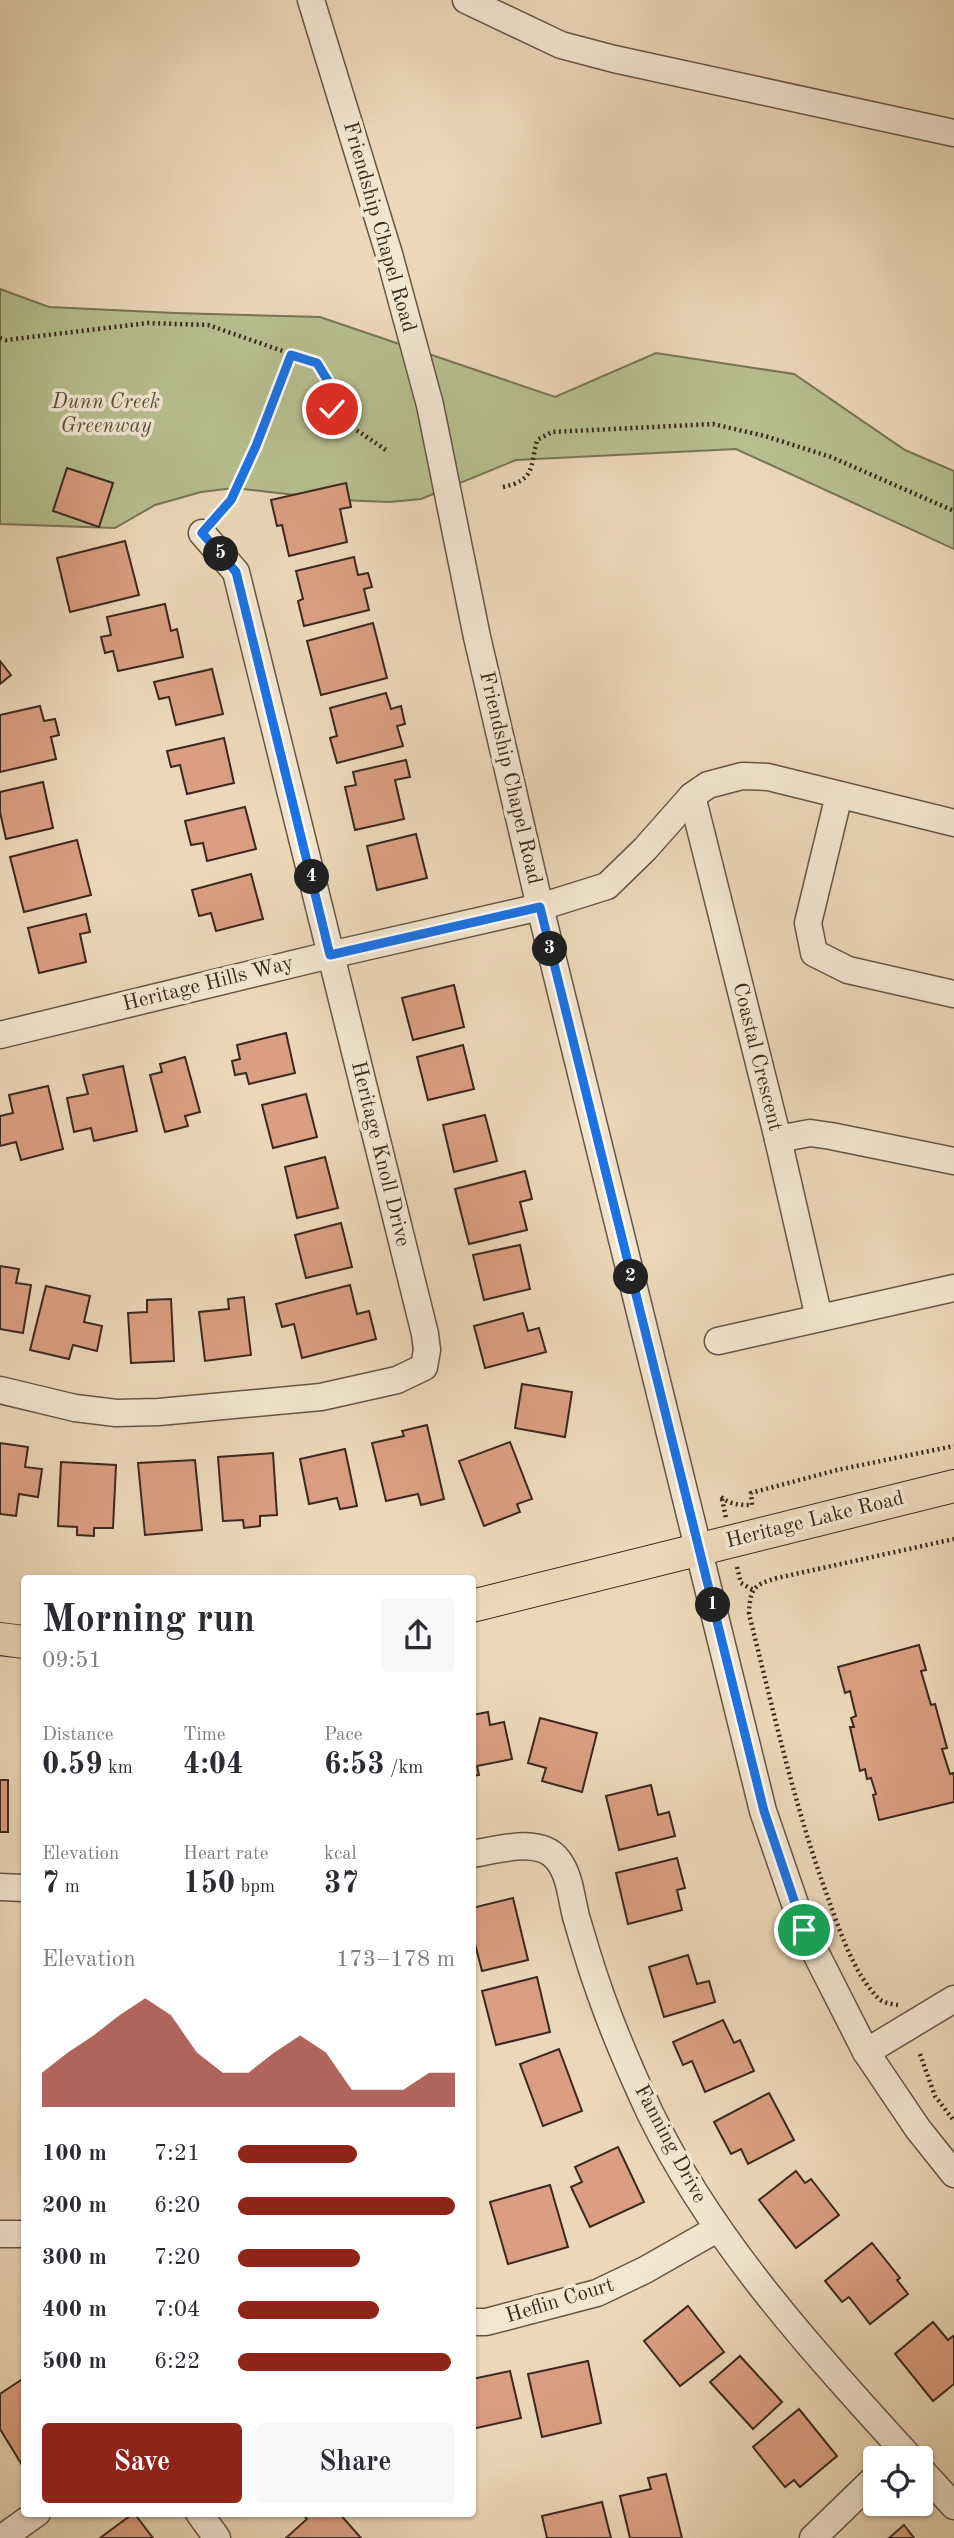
<!DOCTYPE html>
<meta charset="utf-8">
<style>
body{margin:0;font-family:"Old Standard TT",serif;background:#f7f7f7;color:#2b2b33;height:100vh;display:flex;flex-direction:column;font-size:26px;white-space:nowrap}
*{box-sizing:border-box;margin:0}
p{font-size:23px;color:#7c7c81}
.icon{flex:none;width:38px;height:38px;fill:none;stroke:currentColor;stroke-width:2;stroke-linecap:round;stroke-linejoin:round}
.map{position:relative;flex:1;overflow:hidden}
.side{position:absolute;left:21px;top:1575px;width:455px;height:942px;display:flex;flex-direction:column;background:#fff;border-radius:7px;box-shadow:0 2px 5px #0004}
.side>*{flex:none}
.buttons{position:absolute;left:863px;top:2446px;display:grid;gap:14px}
.buttons a{display:grid;place-items:center;width:70px;height:70px;border-radius:7px;background:#fff;box-shadow:0 2px 5px #0004;font-size:35px}
.pin{position:absolute;display:grid;place-items:center;width:60px;height:60px;color:#fff;margin:-30px;border:4px solid #fff;border-radius:50%;box-shadow:0 2px 7px #0007}
.km{position:absolute;width:35px;height:35px;margin:-18px;border-radius:50%;background:#222;color:#fff;font-size:19px;line-height:35px;text-align:center}
.round{display:grid;place-items:center;flex:none;width:74px;height:74px;border-radius:7px;background:#f7f7f7}
.headline{display:flex;align-items:center;justify-content:space-between;height:119px;padding:0 21px}
h1{font-size:38px;font-weight:600;line-height:52px}
.stats{display:grid;grid-template-columns:repeat(3,1fr);gap:10px;height:119px;padding:7px 21px}
.stats div{display:grid;align-content:center}
.stats b{font-size:30px;font-weight:600}
.stats small{font-size:19px;font-weight:400}
.stats p{font-size:19px}
.chart{height:196px;padding:14px 21px}
.chart p{display:flex;justify-content:space-between}
.chart svg{width:100%;height:126px;margin-top:7px;fill:#8f2418;opacity:.7}
.action{display:flex;gap:14px;margin-top:auto;padding:14px 21px}
.action a{flex:1;height:80px;border-radius:7px;background:#8f2418;color:#fff;font-size:28px;font-weight:600;line-height:80px;text-align:center}
.action a+a{background:#f7f7f7;color:#2b2b33}
ul{padding:0 21px;list-style:none;font-size:23px}
li{display:grid;grid-template-columns:112px 84px 1fr;align-items:center;height:52px}
li i{height:18px;border-radius:9px;background:#8f2418}
.map>svg:first-child{display:block}
.green{fill:#b7bf8f;stroke:#787456;stroke-width:2}
.building{fill:#db9e82;stroke:#3a291e;stroke-width:2}
.lines{fill:none;stroke-linecap:round;stroke-linejoin:round}
.minor-casing{stroke:#654;stroke-width:29}
.major-casing{stroke:#3a291e;stroke-width:34}
.path{stroke:#3a291e;stroke-width:4.5;stroke-dasharray:2 3.5;stroke-linecap:butt}
.minor{stroke:#f3e6d1;stroke-width:26}
.major{stroke:#ecd8b8;stroke-width:32}
.route-casing{stroke:#fff;stroke-width:14}
.route{stroke:#1a73e8;stroke-width:9}
.labels{text-anchor:middle;dominant-baseline:central;stroke-width:7;stroke-linejoin:round;paint-order:stroke}
.street-label{font-size:21px;fill:#3a291e;stroke:#f3e6d1}
.park-label{font-size:21px;font-style:italic;fill:#594e3a;stroke:#f3e6d1}
</style>
<div class="map">
<svg width="954" height="2538" viewBox="0 0 954 2538">
<rect width="100%" height="100%" fill="#ecd8b8"/>
<filter id="stains"><feTurbulence type="fractalNoise" baseFrequency=".00286" numOctaves="4"/><feColorMatrix values="0 0 0 0 .2 0 0 0 0 .09 0 0 0 0 .02 0 0 0 .5 -.17"/></filter>
<radialGradient id="worn" r=".72"><stop offset=".6" stop-color="#630" stop-opacity="0"/><stop offset="1" stop-color="#630" stop-opacity=".3"/></radialGradient>
<polygon class="green" points="0,289 49,307 175,313 320,317 555,397 656,353 794,374 905,450 954,471 954,549 736,449 516,460 421,499 390,502 339,500 234,488 201,492 155,505 115,528 0,524"/>
<g class="building">
<polygon points="67,468 113,483 99,527 53,511"/>
<polygon points="346,483 351,507 340,509 347,542 289,556 282,525 277,526 271,500"/>
<polygon points="125,541 139,595 70,612 57,558"/>
<polygon points="354,557 358,575 368,573 372,587 364,589 369,610 304,626 298,601 303,599 296,571"/>
<polygon points="165,604 171,631 177,629 183,657 118,671 113,651 105,653 101,637 111,635 107,617"/>
<polygon points="373,623 387,678 321,695 307,641"/>
<polygon points="0,661 11,675 0,684"/>
<polygon points="212,669 223,714 176,725 169,697 159,699 154,682"/>
<polygon points="386,693 391,709 401,706 405,724 397,726 403,746 337,763 330,738 337,736 330,708"/>
<polygon points="40,706 44,721 55,719 59,735 51,737 56,759 0,772 0,715"/>
<polygon points="224,738 234,783 187,794 180,765 171,767 167,751"/>
<polygon points="406,760 410,777 395,780 404,819 355,830 345,787 356,785 353,772"/>
<polygon points="43,782 53,828 6,839 0,812 0,792"/>
<polygon points="245,807 256,849 207,861 203,843 191,845 185,821"/>
<polygon points="416,834 427,878 377,890 367,846"/>
<polygon points="77,840 91,895 24,912 10,857"/>
<polygon points="251,874 263,919 216,931 211,913 199,916 192,890"/>
<polygon points="86,914 90,932 80,934 86,962 39,973 28,928"/>
<polygon points="454,985 464,1027 413,1040 402,998"/>
<polygon points="286,1033 295,1073 249,1084 246,1073 235,1075 232,1061 240,1059 237,1045"/>
<polygon points="463,1045 474,1089 428,1100 417,1057"/>
<polygon points="185,1057 200,1112 185,1116 188,1126 165,1132 150,1075 162,1072 160,1064"/>
<polygon points="123,1066 137,1131 94,1141 91,1128 74,1132 67,1098 88,1094 83,1075"/>
<polygon points="48,1086 63,1149 21,1160 16,1142 0,1146 0,1116 13,1113 9,1095"/>
<polygon points="306,1094 317,1137 273,1148 262,1105"/>
<polygon points="485,1115 497,1161 454,1172 443,1125"/>
<polygon points="325,1157 338,1208 297,1218 285,1167"/>
<polygon points="525,1171 532,1199 520,1202 527,1230 469,1244 455,1189"/>
<polygon points="341,1223 352,1267 306,1278 295,1235"/>
<polygon points="520,1245 530,1289 484,1300 473,1255"/>
<polygon points="0,1266 19,1269 16,1283 31,1285 23,1333 0,1329"/>
<polygon points="350,1285 357,1314 369,1311 376,1339 302,1358 294,1324 282,1327 276,1304"/>
<polygon points="46,1286 90,1296 84,1322 102,1326 97,1351 73,1345 69,1359 30,1350"/>
<polygon points="244,1297 251,1355 205,1361 199,1312 229,1309 228,1299"/>
<polygon points="171,1299 174,1361 131,1363 128,1313 147,1312 147,1300"/>
<polygon points="523,1313 528,1331 539,1328 546,1352 485,1368 474,1326"/>
<polygon points="522,1384 572,1392 565,1437 515,1428"/>
<polygon points="427,1425 444,1499 421,1505 418,1494 386,1501 372,1443 404,1436 402,1431"/>
<polygon points="510,1442 532,1499 517,1504 520,1512 484,1526 459,1461"/>
<polygon points="0,1443 28,1447 25,1467 42,1469 38,1497 19,1494 16,1516 0,1514"/>
<polygon points="345,1449 357,1506 340,1509 337,1498 309,1504 300,1459"/>
<polygon points="273,1453 277,1515 260,1516 260,1526 244,1528 243,1520 223,1521 218,1457"/>
<polygon points="195,1460 202,1530 145,1535 138,1463"/>
<polygon points="61,1462 116,1465 113,1528 94,1528 94,1536 77,1535 77,1527 58,1526"/>
<polygon points="919,1645 926,1670 921,1671 931,1705 935,1704 947,1748 942,1749 950,1774 953,1773 954,1776 954,1802 879,1820 873,1795 876,1794 871,1778 867,1779 865,1769 860,1771 850,1727 854,1727 851,1718 856,1716 850,1691 845,1693 838,1667"/>
<polygon points="488,1712 490,1725 504,1722 512,1759 477,1766 479,1775 472,1776 472,1715"/>
<polygon points="540,1718 597,1733 582,1792 542,1781 546,1768 528,1763"/>
<rect x="0" y="1780" width="8" height="52"/>
<polygon points="651,1785 658,1815 669,1812 675,1836 619,1850 606,1796"/>
<polygon points="677,1858 685,1888 677,1890 682,1910 628,1924 616,1873"/>
<polygon points="513,1898 528,1960 482,1971 472,1932 472,1908"/>
<polygon points="688,1955 697,1984 709,1981 715,2002 664,2017 649,1967"/>
<polygon points="537,1977 550,2032 496,2045 482,1991"/>
<polygon points="723,2020 734,2043 740,2040 754,2071 705,2092 692,2061 683,2065 673,2042"/>
<polygon points="559,2049 582,2111 543,2126 520,2064"/>
<polygon points="769,2093 794,2140 748,2164 741,2149 731,2154 714,2122"/>
<polygon points="618,2147 644,2202 590,2227 571,2187 582,2182 575,2167"/>
<polygon points="796,2171 805,2183 811,2179 839,2215 796,2248 759,2200"/>
<polygon points="550,2185 568,2247 508,2264 490,2202"/>
<polygon points="872,2243 900,2278 897,2280 908,2294 870,2324 849,2297 842,2302 825,2281"/>
<polygon points="688,2306 724,2352 680,2386 644,2341"/>
<polygon points="933,2322 948,2340 953,2336 954,2338 954,2384 933,2401 895,2354"/>
<polygon points="740,2356 782,2402 753,2429 710,2382"/>
<polygon points="588,2361 601,2423 542,2437 528,2374"/>
<polygon points="510,2371 521,2418 472,2429 472,2379"/>
<polygon points="24,2378 24,2464 22,2465 0,2429 0,2394"/>
<polygon points="799,2409 837,2456 800,2487 794,2480 785,2487 753,2447"/>
<polygon points="666,2474 682,2538 630,2538 620,2496 651,2489 648,2478"/>
<polygon points="602,2502 611,2538 547,2538 542,2516"/>
<polygon points="134,2513 153,2538 100,2538"/>
<polygon points="302,2513 339,2513 361,2538 286,2538 307,2519"/>
<polygon points="904,2525 914,2538 889,2538"/>
</g>
<g class="lines">
<defs>
<g id="minor">
<polyline points="311,0 389,254 430,405 477,637 540,907 763,1811 804,1930 866,2052 918,2129 954,2174"/>
<polyline points="466,0 561,45 614,59 954,133"/>
<polyline points="839,795 808,923 814,953 848,970 954,994"/>
<polyline points="692,796 778,1139 819,1318"/>
<polyline points="0,1035 330,955 540,907 607,886 645,849 692,796 708,785 742,776 768,777 954,823"/>
<polyline points="778,1139 810,1133 831,1136 954,1161"/>
<polyline points="718,1341 954,1288"/>
<polyline points="0,1390 75,1408 116,1413 159,1412 321,1397 397,1380 424,1367 427,1350 425,1334 236,572 202,533"/>
<path d="M472,1854C497,1850 540,1836 558,1860C571,1877 571,1900 577,1920C583,1940 589,1961 596,1981C611,2026 630,2070 650,2113C714,2244 814,2352 911,2459"/>
<polyline points="0,1887 24,1888"/>
<polyline points="866,2052 954,1999"/>
<polyline points="0,2234 24,2234"/>
<polyline points="472,2322 486,2322 597,2293 645,2270 717,2229"/>
<polyline points="920,2469 954,2506"/>
<polyline points="199,2513 217,2538"/>
<polyline points="2,2538 37,2513"/>
<polyline points="813,2538 875,2478"/>
</g>
<g id="major">
<polyline points="472,1606 954,1486"/>
<polyline points="0,1639 24,1642"/>
</g>
</defs>
<use href="#minor" class="minor-casing"/>
<use href="#major" class="major-casing"/>
<g class="path">
<polyline points="0,338 6,340 148,323 208,325 317,363 328,381 332,409 346,423 386,450"/>
<path d="M503,487C535,480 530,468 537,440L552,432L713,424L765,436L831,457L954,511"/>
<path d="M215,518C253,476 271,407 291,355"/>
<path d="M721,1497C731,1505 740,1505 752,1505L751,1493L837,1470L954,1446"/>
<polyline points="722,1499 726,1518"/>
<polyline points="737,1567 741,1583 753,1590"/>
<path d="M898,2005C891,2004 883,2003 878,1998C853,1972 840,1931 828,1898C794,1805 773,1709 749,1614C750,1589 753,1585 777,1578L954,1539"/>
<polyline points="920,2054 935,2096 954,2121"/>
</g>
<use href="#minor" class="minor"/>
<use href="#major" class="major"/>
</g>
<g class="lines">
<defs>
<polyline id="route" points="332,409 328,381 317,363 291,355 256,446 231,500 202,533 236,572 330,955 540,907 764,1811 804,1930"/>
</defs>
<use href="#route" class="route-casing"/>
<use href="#route" class="route"/>
</g>
<g class="labels">
<g class="street-label">
<text transform="translate(379 227) rotate(74)">Friendship Chapel Road</text>
<text transform="translate(510 778) rotate(77)">Friendship Chapel Road</text>
<text transform="translate(208 984) rotate(-14)">Heritage Hills Way</text>
<text transform="translate(757 1057) rotate(76)">Coastal Crescent</text>
<text transform="translate(380 1154) rotate(76)">Heritage Knoll Drive</text>
<text transform="translate(815 1520) rotate(-14)">Heritage Lake Road</text>
<text transform="translate(670 2144) rotate(62)">Fanning Drive</text>
<text transform="translate(560 2301) rotate(-17)">Heflin Court</text>
</g>
<g class="park-label">
<text x="106" y="402">Dunn Creek<tspan x="106" dy="24">Greenway</tspan></text>
</g>
</g>
<rect width="100%" height="100%" filter="url(#stains)"/>
<rect width="100%" height="100%" fill="url(#worn)"/>
</svg>
<div class="buttons">
<a><svg class="icon" aria-label="locate" viewBox="0 0 24 24"><circle cx="12" cy="12" r="6"/><path d="M12 2v4M12 18v4M2 12h4M18 12h4"/></svg></a>
</div>
<div class="pin" style="left:804px;top:1930px;background:#1e9e55"><svg class="icon" aria-label="arrive" viewBox="0 0 24 24"><path d="M6 21V4h12l-3 4 3 4H6"/></svg></div>
<div class="pin" style="left:332px;top:409px;background:#d93025"><svg class="icon" aria-label="check" viewBox="0 0 24 24"><path d="M5 12l5 5 9-10"/></svg></div>
<b class="km" style="left:713px;top:1605px">1</b>
<b class="km" style="left:631px;top:1277px">2</b>
<b class="km" style="left:550px;top:949px">3</b>
<b class="km" style="left:312px;top:877px">4</b>
<b class="km" style="left:221px;top:554px">5</b>
<section class="side">
<div class="headline"><div><h1>Morning run</h1><p>09:51</p></div><a class="round"><svg class="icon" aria-label="share" viewBox="0 0 24 24"><path d="M12 15V3M7 8l5-5 5 5M5 13v7h14v-7"/></svg></a></div>
<div class="stats">
<div><p>Distance</p><b>0.59<small> km</small></b></div>
<div><p>Time</p><b>4:04</b></div>
<div><p>Pace</p><b>6:53<small> /km</small></b></div>
</div>
<div class="stats">
<div><p>Elevation</p><b>7<small> m</small></b></div>
<div><p>Heart rate</p><b>150<small> bpm</small></b></div>
<div><p>kcal</p><b>37</b></div>
</div>
<div class="chart"><p><span>Elevation</span>173–178 m</p>
<svg viewBox="0 0 160 44" preserveAspectRatio="none"><path d="M0 44V32L10 25L20 19L30 12L40 6L50 12L60 25L70 32L80 32L90 25L100 19L110 25L120 38L130 38L140 38L150 32L160 32V44z"/></svg>
</div>
<ul>
<li><b>100 m</b>7:21<i style="width:55%"></i></li>
<li><b>200 m</b>6:20<i style="width:100%"></i></li>
<li><b>300 m</b>7:20<i style="width:56%"></i></li>
<li><b>400 m</b>7:04<i style="width:65%"></i></li>
<li><b>500 m</b>6:22<i style="width:98%"></i></li>
</ul>
<div class="action"><a>Save</a><a>Share</a></div>
</section>
</div>
